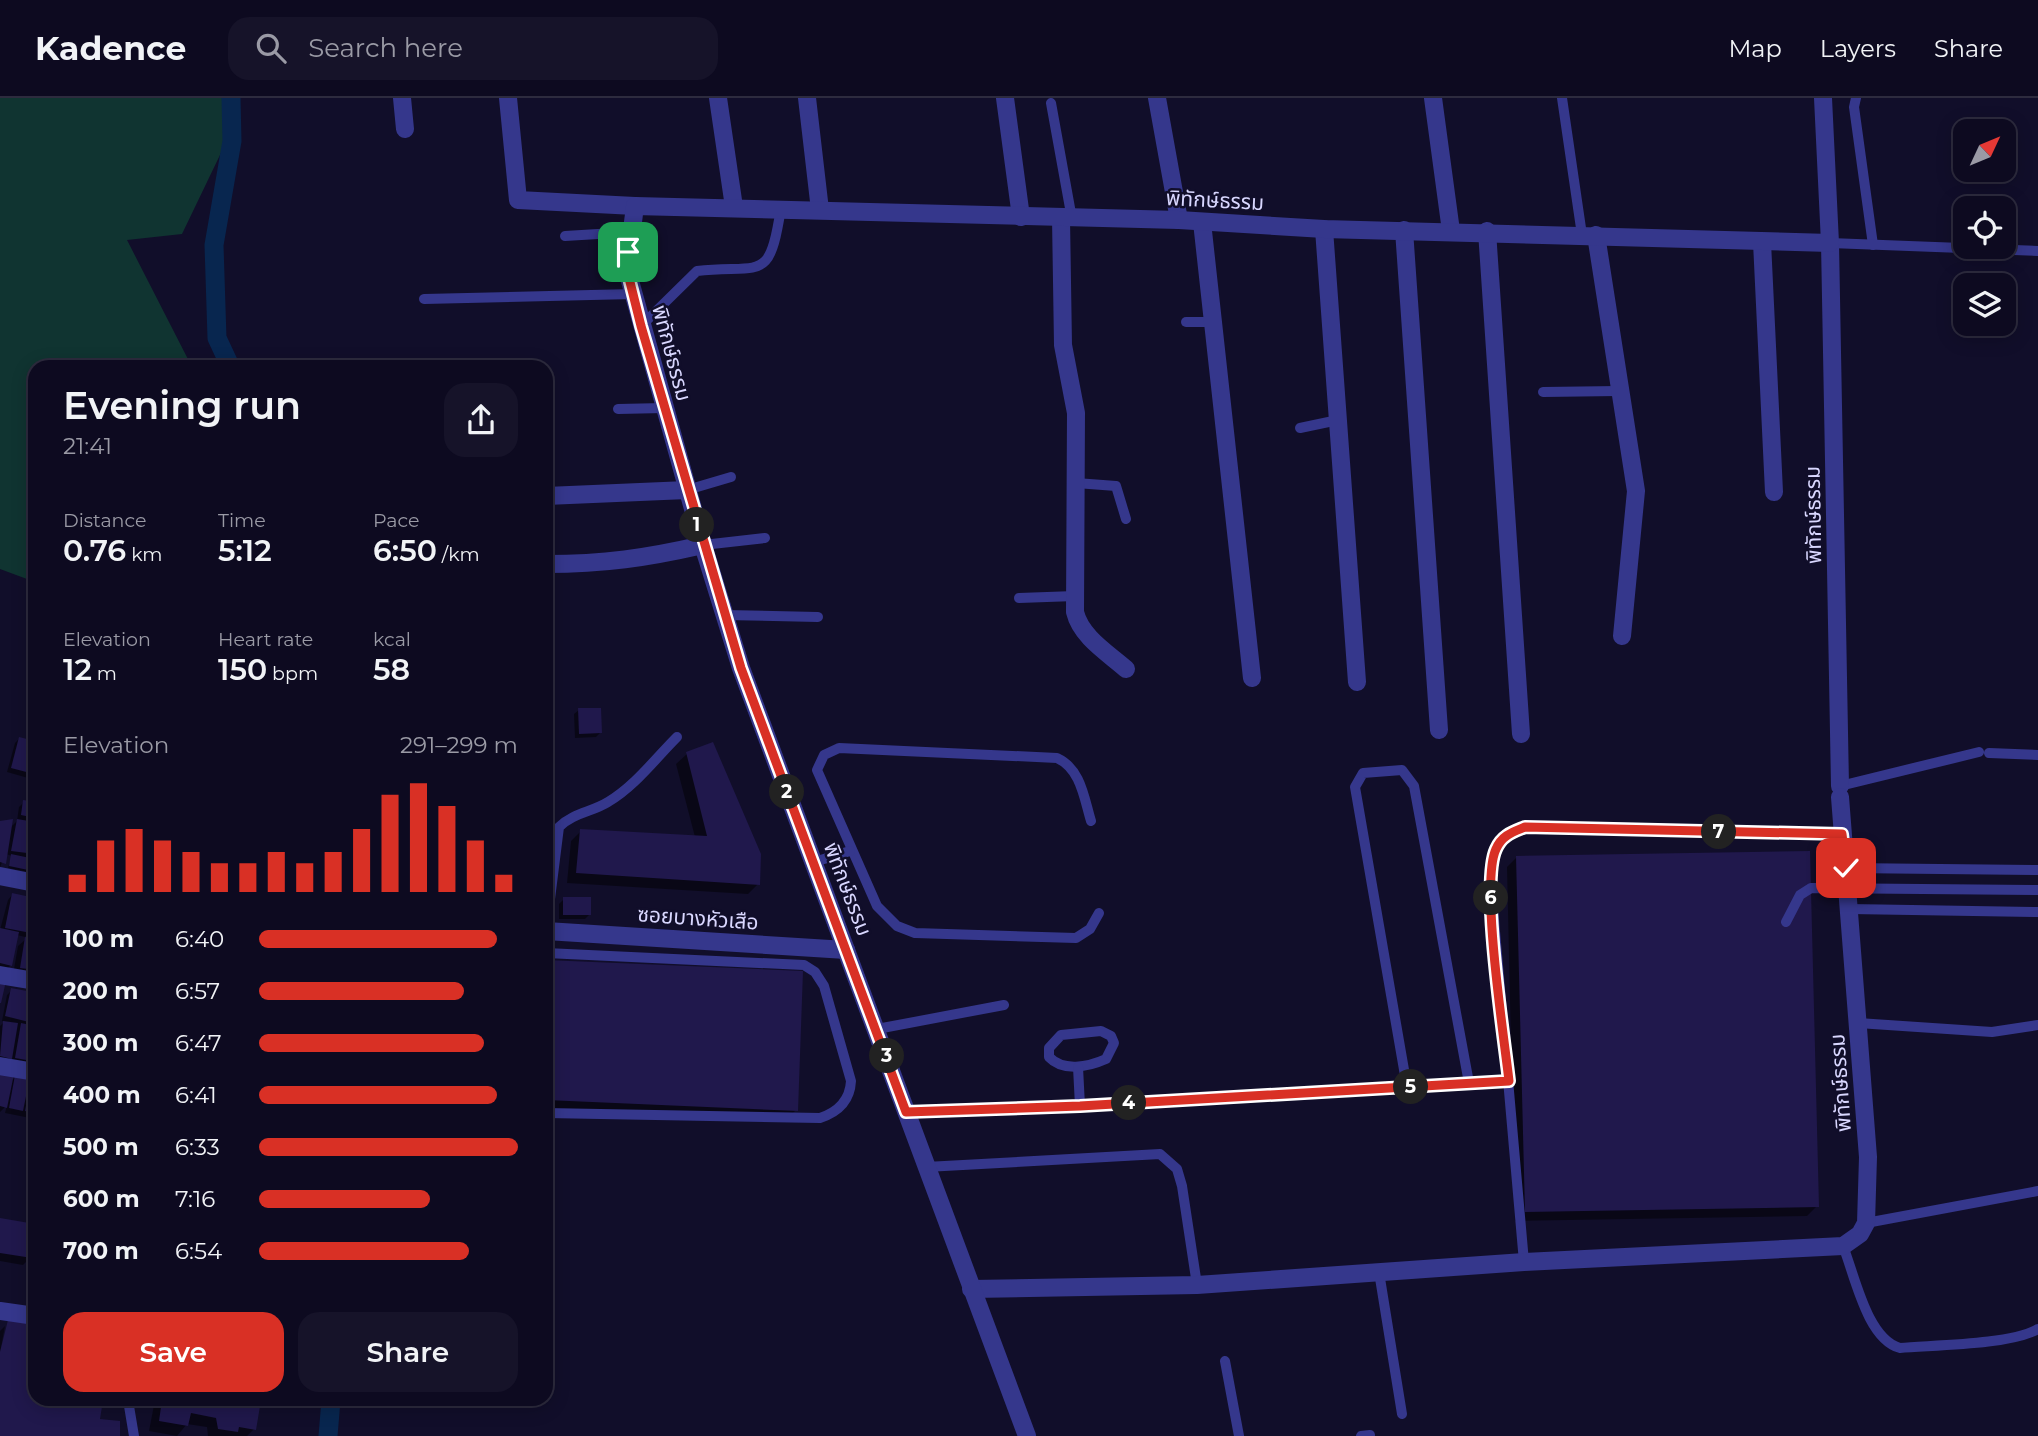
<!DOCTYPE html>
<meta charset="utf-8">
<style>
body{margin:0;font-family:Montserrat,"Noto Sans Thai",sans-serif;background:#161329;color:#f1f3f6;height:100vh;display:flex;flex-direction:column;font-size:26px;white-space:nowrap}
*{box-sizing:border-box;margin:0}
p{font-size:23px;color:#9a9aa5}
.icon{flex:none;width:38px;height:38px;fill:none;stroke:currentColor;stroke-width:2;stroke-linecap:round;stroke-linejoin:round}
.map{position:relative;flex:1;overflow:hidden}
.drawer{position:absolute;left:28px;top:262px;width:525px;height:1046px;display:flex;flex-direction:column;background:#0d0a20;border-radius:21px;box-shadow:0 4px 18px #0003,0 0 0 2px #2d2b3e}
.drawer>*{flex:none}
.needle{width:46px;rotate:46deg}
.buttons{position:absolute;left:1953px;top:21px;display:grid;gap:14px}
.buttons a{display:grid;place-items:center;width:63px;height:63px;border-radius:14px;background:#0d0a20;box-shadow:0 4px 18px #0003,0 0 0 2px #2d2b3e;font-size:35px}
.pin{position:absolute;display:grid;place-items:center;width:60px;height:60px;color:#fff;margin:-30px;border-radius:14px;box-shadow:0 4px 10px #0006}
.km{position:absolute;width:35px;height:35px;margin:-18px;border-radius:50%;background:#222;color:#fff;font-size:19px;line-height:35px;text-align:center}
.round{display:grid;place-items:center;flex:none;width:74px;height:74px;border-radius:21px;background:#161329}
.overview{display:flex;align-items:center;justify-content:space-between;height:119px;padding:0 35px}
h1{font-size:38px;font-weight:600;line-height:52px}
.metrics{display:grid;grid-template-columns:repeat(3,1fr);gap:10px;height:119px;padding:7px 35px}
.metrics div{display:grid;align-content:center}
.metrics b{font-size:30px;font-weight:600}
.metrics small{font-size:19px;font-weight:400}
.metrics p{font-size:19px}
.chart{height:196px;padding:14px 35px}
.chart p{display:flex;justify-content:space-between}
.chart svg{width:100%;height:126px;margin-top:7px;stroke:#d93025;stroke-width:6}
.primary-button{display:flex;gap:14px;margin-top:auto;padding:14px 35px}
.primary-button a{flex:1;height:80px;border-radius:21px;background:#d93025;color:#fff;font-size:28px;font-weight:600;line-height:80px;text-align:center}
.primary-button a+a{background:#161329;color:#f1f3f6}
ul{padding:0 35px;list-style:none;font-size:23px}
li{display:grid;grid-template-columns:112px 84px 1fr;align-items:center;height:52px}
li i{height:18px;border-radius:9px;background:#d93025}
header{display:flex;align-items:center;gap:42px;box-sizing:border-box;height:98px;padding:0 35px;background:#0d0a20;border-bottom:2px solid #2d2b3e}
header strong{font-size:33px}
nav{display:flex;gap:38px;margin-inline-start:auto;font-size:24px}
.search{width:490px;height:63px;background:#161329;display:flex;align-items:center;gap:18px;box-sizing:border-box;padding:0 24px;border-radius:21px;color:#9a9aa5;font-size:26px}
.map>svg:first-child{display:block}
.green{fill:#103431}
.shadow{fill:#0007}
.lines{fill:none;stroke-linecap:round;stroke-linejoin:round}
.canal{stroke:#08264f;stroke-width:19}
.building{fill:#20184c}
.lane{stroke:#35378c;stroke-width:10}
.street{stroke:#35378c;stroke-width:18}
.route-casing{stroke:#fff;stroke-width:14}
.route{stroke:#d93025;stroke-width:9}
.labels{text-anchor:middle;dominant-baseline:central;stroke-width:5;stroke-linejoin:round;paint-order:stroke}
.street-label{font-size:21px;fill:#d9d7ff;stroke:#110e2a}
</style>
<header>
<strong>Kadence</strong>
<div class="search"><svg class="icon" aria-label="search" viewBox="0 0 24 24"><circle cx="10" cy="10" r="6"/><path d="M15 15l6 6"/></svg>Search here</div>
<nav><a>Map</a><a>Layers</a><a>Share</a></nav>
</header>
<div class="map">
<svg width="2038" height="1338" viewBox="0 0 2038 1338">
<rect width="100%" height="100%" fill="#110e2a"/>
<polygon class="green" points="0,0 235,0 232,32 182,136 127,142 192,269 35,270 35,484 0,471"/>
<g class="shadow">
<polygon points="579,612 600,635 596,639 575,640 574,616"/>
<polygon points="20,640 35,644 35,664 28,680 7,674 15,645"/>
<polygon points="687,656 758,786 748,796 567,785 571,743 581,733 695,739 676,666"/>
<polygon points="24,704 35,706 35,761 29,774 8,770 12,758 6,756 0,769 0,725 9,731 17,723 19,709"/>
<polygon points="1517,759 1817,1108 1807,1118 1515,1123 1507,769"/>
<polygon points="12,797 35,801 35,881 13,877 18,848 26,841 30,842 32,832 25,839 17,837 11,867 6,872 0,870 0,832 8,802"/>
<polygon points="564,801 590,816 585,821 559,821 559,806"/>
<polygon points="546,864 796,1012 786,1022 546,1012"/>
<polygon points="12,892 24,900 35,903 31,924 27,928 35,930 35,935 30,962 26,966 11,964 12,958 6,964 0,963 0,928 5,923 2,923 7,897"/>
<polygon points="0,975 10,984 16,979 35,983 35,1021 5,1015 7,1007 0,1014"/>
<polygon points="0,1122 35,1128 31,1159 23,1167 0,1163"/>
<polygon points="5,1228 0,1255 0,1233"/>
<polygon points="155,1302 259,1302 254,1331 247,1338 208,1338 207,1329 187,1326 177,1338 149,1333"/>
</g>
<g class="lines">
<g class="canal">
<polyline points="231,0 232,43 214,147 217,240 231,270"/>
<polyline points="328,1338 331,1302"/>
</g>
</g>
<g class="building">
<polygon points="546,564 554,564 548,722 546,722"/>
<polygon points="578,610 601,610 602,635 579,636"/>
<polygon points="19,639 35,643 34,676 11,670"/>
<polygon points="713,644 761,756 760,787 576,775 580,731 707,738 686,654"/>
<polygon points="23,702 35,704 35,720 21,717"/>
<polygon points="13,721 6,766 0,764 0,723"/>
<polygon points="17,721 35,724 35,756 11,753"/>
<polygon points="1810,753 1819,1109 1525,1114 1516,758"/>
<polygon points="11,756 35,761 33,773 9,768"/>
<polygon points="12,795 35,800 31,835 5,830"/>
<rect x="563" y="799" width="28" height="18"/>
<polygon points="0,830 19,834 12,868 0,865"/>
<polygon points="25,839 35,841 35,872 20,870"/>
<polygon points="546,862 803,873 798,1013 546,1002"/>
<polygon points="0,882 6,883 1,905 0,905"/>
<polygon points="11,890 27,893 26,899 35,901 33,925 5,918"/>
<polygon points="3,923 18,925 12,961 0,958"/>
<polygon points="21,925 35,928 32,963 15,960"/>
<polygon points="0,973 14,976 7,1010 0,1008"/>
<polygon points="15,977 30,979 23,1013 9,1010"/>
<polygon points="31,981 35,981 35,1015 25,1013"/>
<polygon points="0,1120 35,1126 32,1160 0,1155"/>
<polygon points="8,1222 35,1227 35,1302 103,1302 100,1321 120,1323 120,1338 0,1338 0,1254"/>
<polygon points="162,1302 261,1302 256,1332 239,1329 238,1334 218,1331 216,1320 191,1315 188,1328 159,1323"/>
</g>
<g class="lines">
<g class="lane">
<polyline points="1562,0 1582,137"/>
<polyline points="1856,0 1854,9 1873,147"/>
<polyline points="1051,5 1072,121"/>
<polyline points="565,138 631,134"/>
<polyline points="1830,145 2038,153"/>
<polyline points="424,201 633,196"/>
<polyline points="1186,224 1212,224"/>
<path d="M641,228L697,173C763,166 769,186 781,110"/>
<polyline points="1543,294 1618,293"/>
<polyline points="618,311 664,310"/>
<polyline points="1300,330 1338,322"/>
<polyline points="1076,385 1116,388 1126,421"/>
<polyline points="687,392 731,379"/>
<polyline points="703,447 765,440"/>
<polyline points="1019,500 1075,498"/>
<polyline points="724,517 818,519"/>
<polyline points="1989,655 2038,657"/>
<polyline points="1840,688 1979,654"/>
<path d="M1091,723C1084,700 1081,671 1057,660L839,650L824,657L817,672L877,808L897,828L915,835L1076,840L1090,831L1099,815"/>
<polyline points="814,764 850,753"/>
<polyline points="1846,770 2038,772"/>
<polyline points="1850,811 2038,814"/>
<polyline points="1786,824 1800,797 1811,790 2038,792"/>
<path d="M546,833L559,729C573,715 592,714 608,704C635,688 655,661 677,639"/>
<path d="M546,855L804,867L815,874L824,888L851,983C850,1002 838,1014 820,1020L546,1015"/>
<polyline points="1858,925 1992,934 2038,927"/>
<polyline points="877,931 1004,907"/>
<path d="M1101,933L1111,938L1114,945L1106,961C1088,969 1063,974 1049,959V950L1061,937Z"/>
<polyline points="1078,969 1080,1008"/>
<polyline points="1407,989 1355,689 1363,675 1402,672 1414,688 1469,985"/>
<polyline points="906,1014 1080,1008 1509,983"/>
<polyline points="926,1069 1160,1056 1177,1071 1182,1088 1197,1187"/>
<polyline points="1866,1125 2038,1093"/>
<path d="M1843,1148C1855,1178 1867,1241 1900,1250C1935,1247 2009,1247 2038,1231"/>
<path d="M1524,1164L1491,788C1492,756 1492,741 1525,729L1842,736"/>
<polyline points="1379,1174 1402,1316"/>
<polyline points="1225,1263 1239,1338"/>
<polyline points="128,1302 134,1338"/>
<polyline points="1361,1338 1370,1337"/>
</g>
<g class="street">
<polyline points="402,0 405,31"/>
<polyline points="508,0 518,102 635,108"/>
<polyline points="718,0 734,109"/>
<polyline points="807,0 820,112"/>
<polyline points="1005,0 1021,119"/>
<polyline points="1157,0 1179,122"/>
<polyline points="1433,0 1451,133"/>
<path d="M1061,120L1063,247L1076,315L1075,514C1081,539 1108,555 1126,571"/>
<polyline points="1202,124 1252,580"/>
<polyline points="1324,131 1357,584"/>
<polyline points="1404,132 1439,632"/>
<polyline points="1487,133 1521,636"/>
<polyline points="1596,137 1636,393 1622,538"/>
<polyline points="1762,144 1774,394"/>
<polyline points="1830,145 1840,688"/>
<polyline points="546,398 687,392"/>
<path d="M546,466C604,466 646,460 703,447"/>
<polyline points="0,778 35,785"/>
<polyline points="546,833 846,852"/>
<polyline points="0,877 35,883"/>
<polyline points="0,968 35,974"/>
<polyline points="971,1191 1197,1187 1524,1164 1843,1148 1860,1136 1866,1125 1868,1059 1840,699"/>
<polyline points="0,1213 35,1218"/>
<polyline points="1027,1338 741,570 703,447 627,172 635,108 1179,122 1324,131 1830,145 1823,0"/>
</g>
</g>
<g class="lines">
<defs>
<path id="route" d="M628,154L627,172L641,228L741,570L906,1014L1080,1008L1509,983C1504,938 1480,785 1496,751C1502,737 1513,734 1525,729L1842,736L1846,770"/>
</defs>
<use href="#route" class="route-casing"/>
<use href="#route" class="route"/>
</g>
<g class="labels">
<g class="street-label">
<text transform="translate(1215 102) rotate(3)">พิทักษ์ธรรม</text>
<text transform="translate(672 255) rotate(75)">พิทักษ์ธรรม</text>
<text transform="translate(1813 417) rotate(-91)">พิทักษ์ธรรม</text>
<text transform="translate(848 791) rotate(69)">พิทักษ์ธรรม</text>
<text transform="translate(698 820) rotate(4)">ซอยบางหัวเสือ</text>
<text transform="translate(1840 985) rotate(-94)">พิทักษ์ธรรม</text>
</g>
</g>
</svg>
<div class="buttons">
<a><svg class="needle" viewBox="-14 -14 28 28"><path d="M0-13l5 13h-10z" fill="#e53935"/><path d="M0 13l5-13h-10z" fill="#9a9aa5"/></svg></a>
<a><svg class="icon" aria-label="locate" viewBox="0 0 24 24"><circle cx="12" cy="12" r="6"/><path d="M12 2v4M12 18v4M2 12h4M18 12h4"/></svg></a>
<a><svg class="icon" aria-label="layers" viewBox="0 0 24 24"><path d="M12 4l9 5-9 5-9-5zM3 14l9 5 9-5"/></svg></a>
</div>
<div class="pin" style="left:628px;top:154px;background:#1e9e55"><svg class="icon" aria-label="arrive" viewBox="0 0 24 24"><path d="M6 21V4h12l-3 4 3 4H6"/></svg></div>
<div class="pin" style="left:1846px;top:770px;background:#d93025"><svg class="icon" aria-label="check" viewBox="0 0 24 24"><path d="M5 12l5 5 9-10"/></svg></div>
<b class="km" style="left:697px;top:427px">1</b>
<b class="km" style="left:787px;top:694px">2</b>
<b class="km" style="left:887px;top:958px">3</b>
<b class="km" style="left:1129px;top:1005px">4</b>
<b class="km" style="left:1411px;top:989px">5</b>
<b class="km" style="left:1491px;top:800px">6</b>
<b class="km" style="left:1719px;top:734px">7</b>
<section class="drawer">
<div class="overview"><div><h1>Evening run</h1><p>21:41</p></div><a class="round"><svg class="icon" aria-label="share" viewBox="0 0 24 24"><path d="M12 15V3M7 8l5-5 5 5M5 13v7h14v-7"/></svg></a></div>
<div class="metrics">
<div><p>Distance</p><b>0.76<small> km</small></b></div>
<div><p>Time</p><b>5:12</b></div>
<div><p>Pace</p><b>6:50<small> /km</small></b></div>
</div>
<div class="metrics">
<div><p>Elevation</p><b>12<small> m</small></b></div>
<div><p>Heart rate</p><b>150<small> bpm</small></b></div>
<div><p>kcal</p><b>58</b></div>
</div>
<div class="chart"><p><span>Elevation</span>291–299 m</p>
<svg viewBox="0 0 160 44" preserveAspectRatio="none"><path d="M5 44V38M15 44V26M25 44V22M35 44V26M45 44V30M55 44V34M65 44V34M75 44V30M85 44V34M95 44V30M105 44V22M115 44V10M125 44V6M135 44V14M145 44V26M155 44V38"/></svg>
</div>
<ul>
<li><b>100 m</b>6:40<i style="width:92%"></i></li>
<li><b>200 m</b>6:57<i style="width:79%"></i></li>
<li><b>300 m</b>6:47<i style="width:87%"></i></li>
<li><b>400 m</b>6:41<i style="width:92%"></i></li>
<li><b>500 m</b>6:33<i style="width:100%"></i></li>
<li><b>600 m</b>7:16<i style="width:66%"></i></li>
<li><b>700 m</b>6:54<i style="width:81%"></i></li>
</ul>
<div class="primary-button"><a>Save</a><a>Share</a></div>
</section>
</div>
